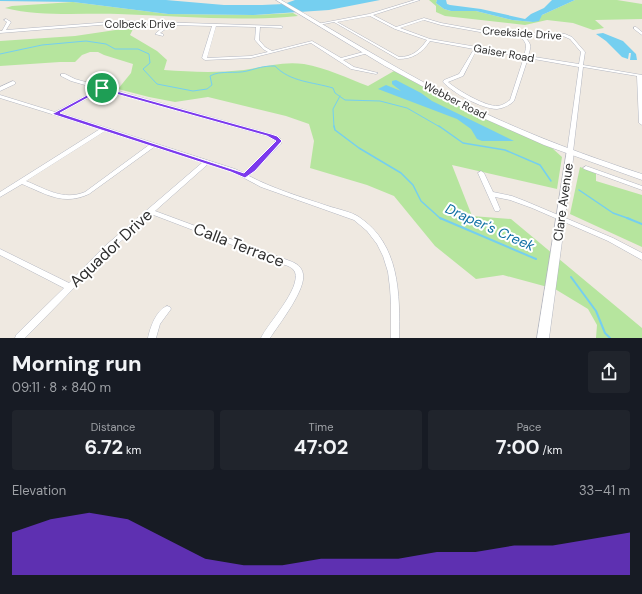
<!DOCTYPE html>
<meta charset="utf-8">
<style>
body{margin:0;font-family:"DM Sans",sans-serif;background:#20242c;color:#f1f3f6;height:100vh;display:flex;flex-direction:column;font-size:15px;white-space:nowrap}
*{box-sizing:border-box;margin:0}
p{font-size:13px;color:#9ea1a6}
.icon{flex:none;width:22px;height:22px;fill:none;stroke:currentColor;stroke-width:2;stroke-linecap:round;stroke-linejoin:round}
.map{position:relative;height:338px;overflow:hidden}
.side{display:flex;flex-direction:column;background:#171b24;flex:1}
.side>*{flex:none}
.pin{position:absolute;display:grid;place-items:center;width:34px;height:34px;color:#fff;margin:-17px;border:2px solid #fff;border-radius:50%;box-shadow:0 1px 4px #0007}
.round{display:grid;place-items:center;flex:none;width:42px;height:42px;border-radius:4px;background:#20242c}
.overview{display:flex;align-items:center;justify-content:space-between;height:68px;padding:0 12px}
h1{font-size:22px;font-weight:700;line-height:30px}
.metrics{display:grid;grid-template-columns:repeat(3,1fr);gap:6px;height:68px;padding:4px 12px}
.metrics div{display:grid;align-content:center;border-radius:4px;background:#20242c;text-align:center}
.metrics b{font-size:20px;font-weight:700}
.metrics small{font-size:11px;font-weight:400}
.metrics p{font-size:11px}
.chart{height:112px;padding:8px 12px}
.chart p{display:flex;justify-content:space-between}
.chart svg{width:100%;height:72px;margin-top:4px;fill:#7c3aed;opacity:.7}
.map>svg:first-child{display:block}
.green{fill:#b6e59e}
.water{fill:#75cff0}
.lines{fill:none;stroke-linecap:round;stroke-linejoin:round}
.stream-far2{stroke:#75cff0;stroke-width:1}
.stream-far1{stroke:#75cff0;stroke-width:1.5}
.stream{stroke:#75cff0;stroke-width:2}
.minor-casing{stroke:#b4b7c1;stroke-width:1}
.tertiary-casing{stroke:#b4b7c1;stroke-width:1}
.secondary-casing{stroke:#b4b7c1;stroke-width:1}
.minor{fill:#fff;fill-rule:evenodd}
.tertiary{fill:#fff;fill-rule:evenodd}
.secondary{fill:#fff;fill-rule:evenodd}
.route{fill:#7c3aed;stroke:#fff;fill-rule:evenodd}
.labels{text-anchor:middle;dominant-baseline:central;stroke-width:4;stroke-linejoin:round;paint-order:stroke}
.far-street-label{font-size:11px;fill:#2e2e2e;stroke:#fff}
.street-label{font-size:13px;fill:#2e2e2e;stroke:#fff}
.water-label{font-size:14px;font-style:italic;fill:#0d6fa3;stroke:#fff}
.near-street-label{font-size:16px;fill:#2e2e2e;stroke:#fff}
</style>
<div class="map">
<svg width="642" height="338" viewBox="0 0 642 338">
<rect width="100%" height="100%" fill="#efe9e1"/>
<g class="green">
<polygon points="429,0 437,0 436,3 444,9 451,11 476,11 512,20 533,22 542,15 575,0 617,0 642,4 642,19 595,20 604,28 593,30 573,23 547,20 525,25 445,16 436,12 436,6"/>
<path d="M73,2L168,14L254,15L293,13L298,16C238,22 178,16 118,14C80,13 42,17 5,8L12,6Z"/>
<path d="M129,28L133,29L130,35L157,51L167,60L164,70C191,72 217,73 244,70C264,67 283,61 304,64C326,68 347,78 368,86L394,71L459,106L552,148L562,157L557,189L452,165L472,216L511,219L642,328V338H596L597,325L588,309L555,289L503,275L476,279L435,246L394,196L367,185L310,168L314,141L309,124L286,116L208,97L175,102L149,97L118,89L131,73L133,64L104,55L98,52H90L82,55L75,62H60L0,66V41L75,36Z"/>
<polygon points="580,167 596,173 596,181 642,195 642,247 570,214"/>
</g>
<g class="water">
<polygon points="0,0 166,0 224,5 262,5 284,4 295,0 380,0 329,10 254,15 168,14 73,2 0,1"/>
<polygon points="437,0 446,0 447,4 450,5 481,9 525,19 531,14 544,8 552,0 575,0 542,15 539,21 533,22 512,20 476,11 451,11 444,9 436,3"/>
<polygon points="603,33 623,41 636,54 637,60 630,60 631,53 629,53 628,59 622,57 606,41 596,34"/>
<polygon points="396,80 421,93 432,101 514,141 482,141 477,139 471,129 457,119 378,89 386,85 401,91 392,84 392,81"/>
</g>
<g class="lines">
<g class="stream-far2">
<path d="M0,54L42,45L86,41L106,44L115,49H138L149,54L150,63L143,69L157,84L193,91L207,89L212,85L210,76C220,70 235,74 247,71C259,68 262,66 275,66C290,82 313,82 333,88L335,93L345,100L380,101L407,108L440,127"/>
<polyline points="334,127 333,109 340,96"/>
</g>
<g class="stream-far1">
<polyline points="334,126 335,130 359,148 401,173 413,185 421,201 441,219"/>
<polyline points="439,126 463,143 505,150 540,165 551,181"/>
<polyline points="579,190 613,213 630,219"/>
</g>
<g class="stream">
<polyline points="440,218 536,259"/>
<polyline points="627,218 642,224"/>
<polyline points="571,277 596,311 605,333 610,338"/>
</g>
<defs>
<g id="minor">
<path d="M415,0H420L373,15L396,27L424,18L441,23L491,32L565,34L572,37L585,52L583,65L642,75V125L639,123L637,76L583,67L573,152L572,153H568L567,152L579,67L528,58L514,101C510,105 504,108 497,109C482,109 453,93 443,82L444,80L459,74L474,49L430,41C422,53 413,59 398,59L334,22L319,25L317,24L369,14ZM370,16L395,29L427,40C419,51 412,57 399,57L337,22ZM424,20L441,25L491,34L519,35C526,43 528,44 524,55L430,39L400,28ZM523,35L563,36L570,39L581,52L579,64L528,56C532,44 531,44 523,35ZM477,49L524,57L510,100C506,103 503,105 498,106C486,107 457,90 448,82L463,76Z"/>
<path d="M6,19L11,22L6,30L124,21L281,26L283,27L282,28L260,27L259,40L265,47L272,51L312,41L341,58L367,51H368V53L343,60L354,67L378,73L376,74L351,69L311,43L251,58L205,60L202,58L212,26L171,25L160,33L163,34V36L155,34L167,24L124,23L0,33V31H2L7,22L4,20ZM216,26L256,27L255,40L263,49L268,52L251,56L207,58Z"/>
<polygon points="634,27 636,27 642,32 642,35 634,29"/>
<path d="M61,74H65L75,79L271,134L280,138L281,144L249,176C274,189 301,197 328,206C337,209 352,212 359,217C400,244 400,295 399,338H391V304L390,288L388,272L383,256L377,244L367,231L354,220L261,187L231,171L208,164L155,211L290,261C296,263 302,267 303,274C306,290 279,324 270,338H261C268,323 301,289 295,272C293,268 289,266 285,265L151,214L111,250L25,338H15L16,335L64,288L0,255V249L69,283L105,246L203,162L154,147L89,194C63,206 46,194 22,184L0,197V192L100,129L0,98V95L55,112L99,89L71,81L61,76ZM104,90L267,136L275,140V144L244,173L235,169L60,113ZM105,131L149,145L85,192C63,201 46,189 26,181Z"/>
<polygon points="586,166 642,186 642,190 584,169 583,168"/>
<polygon points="481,171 484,173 493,192 512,196 525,201 613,238 642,253 642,260 608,241 532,208 510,200 495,197 500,209 499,211 495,211 478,173"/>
<path d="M167,306L170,307L171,309L160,324L156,338H148C150,328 156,310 167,306Z"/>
</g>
<g id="tertiary">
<polygon points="13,81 15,82 15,84 0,91 0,87"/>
<polygon points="567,150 573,150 574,152 549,338 537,338"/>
</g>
<path id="secondary" d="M276,0H281C347,38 412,79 480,111C533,136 587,156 642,174V180L544,145L474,114L385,66Z"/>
</defs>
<use href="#minor" class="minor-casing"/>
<use href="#tertiary" class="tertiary-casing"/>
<use href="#secondary" class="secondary-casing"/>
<use href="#minor" class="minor"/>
<use href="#tertiary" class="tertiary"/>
<use href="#secondary" class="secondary"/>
</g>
<path class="route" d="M102,87L271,134L277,136L282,141L255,171L245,178L231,172L52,114ZM102,90L267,136L276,141L244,173L60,113Z"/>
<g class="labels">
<g class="far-street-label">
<text x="140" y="24">Colbeck Drive</text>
<text transform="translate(522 33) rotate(4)">Creekside Drive</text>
<text transform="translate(504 53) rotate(10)">Gaiser Road</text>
<text transform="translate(455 100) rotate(27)">Webber Road</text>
</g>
<g class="street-label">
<text transform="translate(563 202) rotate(-82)">Clare Avenue</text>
</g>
<g class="water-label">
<text transform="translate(490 227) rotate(24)">Draper's Creek</text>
</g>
<g class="near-street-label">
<text transform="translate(239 245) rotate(21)">Calla Terrace</text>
<text transform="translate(111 248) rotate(-43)">Aquador Drive</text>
</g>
</g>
</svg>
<div class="pin" style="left:102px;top:88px;background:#1e9e55"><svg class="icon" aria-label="arrive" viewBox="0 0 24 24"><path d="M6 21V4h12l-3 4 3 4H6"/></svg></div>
</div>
<section class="side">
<div class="overview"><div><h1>Morning run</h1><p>09:11 · 8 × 840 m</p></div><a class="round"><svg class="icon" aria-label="share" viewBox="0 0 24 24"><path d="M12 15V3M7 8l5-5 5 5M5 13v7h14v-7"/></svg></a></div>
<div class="metrics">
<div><p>Distance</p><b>6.72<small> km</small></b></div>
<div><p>Time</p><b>47:02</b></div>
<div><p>Pace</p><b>7:00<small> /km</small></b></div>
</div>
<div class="chart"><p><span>Elevation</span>33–41 m</p>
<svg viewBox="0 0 160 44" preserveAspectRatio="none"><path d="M0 44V18L10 10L20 6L30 10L40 22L50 34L60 38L70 38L80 34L90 34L100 34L110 30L120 30L130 26L140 26L150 22L160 18V44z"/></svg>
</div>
</section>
